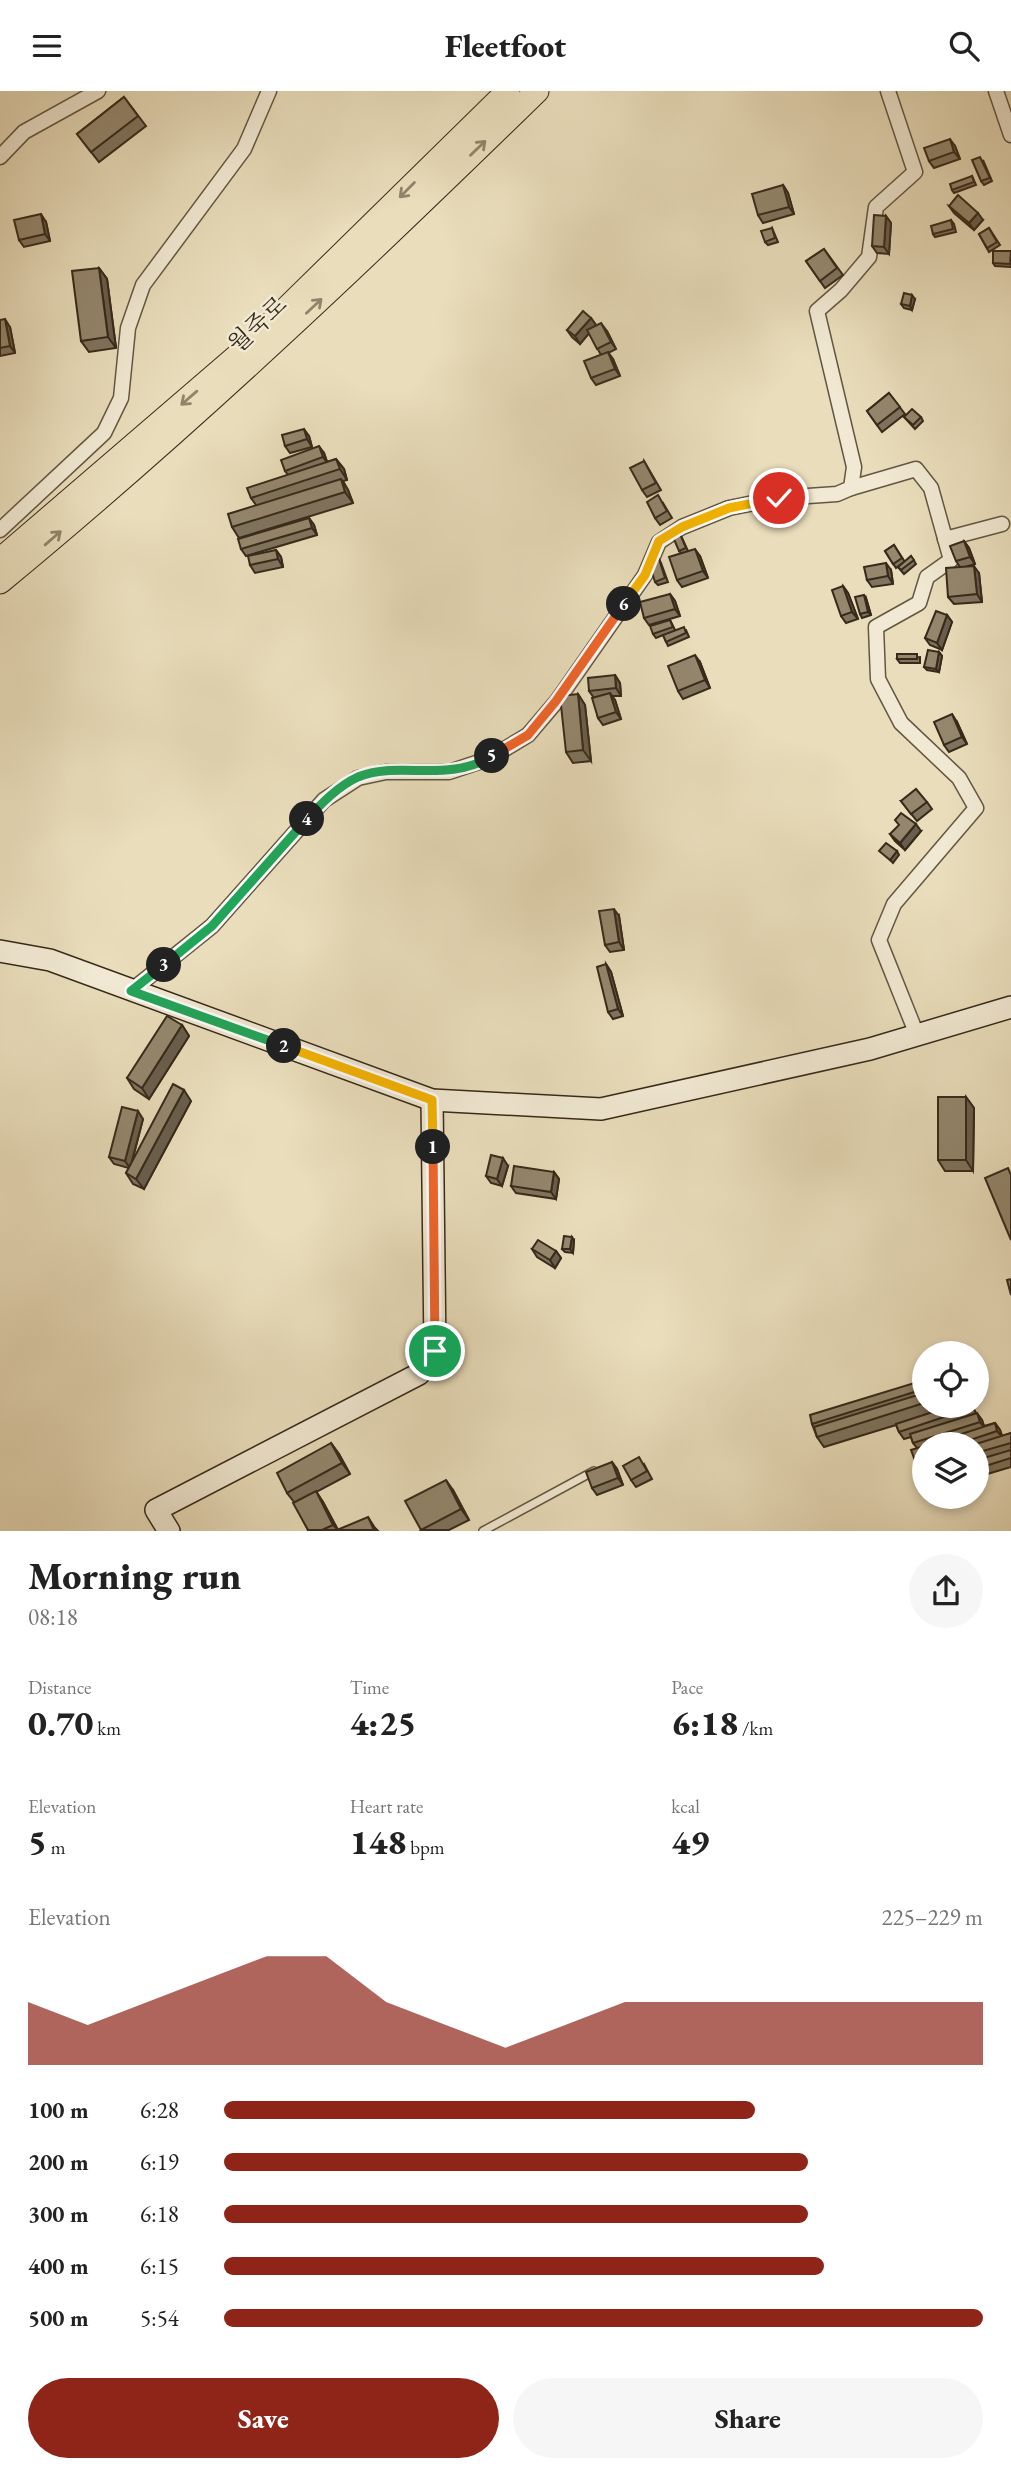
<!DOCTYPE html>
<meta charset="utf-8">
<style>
body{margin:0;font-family:"EB Garamond","Noto Serif KR",serif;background:#f6f6f6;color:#222;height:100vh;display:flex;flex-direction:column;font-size:26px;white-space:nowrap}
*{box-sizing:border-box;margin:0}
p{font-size:23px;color:#767676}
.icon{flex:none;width:38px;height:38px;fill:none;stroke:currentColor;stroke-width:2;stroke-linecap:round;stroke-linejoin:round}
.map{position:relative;height:1440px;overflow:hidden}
.side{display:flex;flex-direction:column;background:#fff;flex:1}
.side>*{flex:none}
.controls{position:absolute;left:912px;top:1250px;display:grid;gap:14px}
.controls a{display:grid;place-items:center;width:77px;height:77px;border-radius:50%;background:#fff;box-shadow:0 4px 10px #0003;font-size:35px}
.pin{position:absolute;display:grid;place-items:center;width:60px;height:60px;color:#fff;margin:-30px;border:4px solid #fff;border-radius:50%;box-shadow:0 2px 7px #0007}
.km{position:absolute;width:35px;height:35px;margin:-18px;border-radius:50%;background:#222;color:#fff;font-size:19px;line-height:35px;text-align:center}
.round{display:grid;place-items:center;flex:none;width:74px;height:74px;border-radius:37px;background:#f6f6f6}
.headline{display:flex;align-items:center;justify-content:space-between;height:119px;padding:0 28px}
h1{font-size:38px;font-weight:800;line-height:52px}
.figures{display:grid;grid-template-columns:repeat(3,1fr);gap:10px;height:119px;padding:7px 28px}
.figures div{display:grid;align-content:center}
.figures b{font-size:35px;font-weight:800}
.figures small{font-size:19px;font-weight:400}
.figures p{font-size:19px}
.chart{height:196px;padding:14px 28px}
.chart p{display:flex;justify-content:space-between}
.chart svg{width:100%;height:126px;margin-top:7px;fill:#8f2418;opacity:.7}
.cta{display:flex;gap:14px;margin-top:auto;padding:14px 28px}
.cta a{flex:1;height:80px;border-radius:42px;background:#8f2418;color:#fff;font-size:28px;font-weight:800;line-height:80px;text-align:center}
.cta a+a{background:#f6f6f6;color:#222}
ul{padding:0 28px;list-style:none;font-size:23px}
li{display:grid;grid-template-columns:112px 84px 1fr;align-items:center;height:52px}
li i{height:18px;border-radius:9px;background:#8f2418}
header{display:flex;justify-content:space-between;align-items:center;height:91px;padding:0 28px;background:#fff;font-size:32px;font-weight:800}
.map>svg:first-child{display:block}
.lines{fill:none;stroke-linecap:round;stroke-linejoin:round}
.lane-casing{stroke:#645742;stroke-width:10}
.street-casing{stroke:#645742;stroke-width:17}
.secondary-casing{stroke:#372a1a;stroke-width:24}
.primary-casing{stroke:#372a1a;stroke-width:25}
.lane{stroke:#f1e9d3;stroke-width:7}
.street{stroke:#f1e9d3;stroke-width:14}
.secondary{stroke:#f1e9d3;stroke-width:21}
.primary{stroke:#e9ddbb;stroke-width:23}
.wall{fill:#7f745f;stroke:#372a1a;stroke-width:2}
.shaded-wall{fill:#685e4d;stroke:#372a1a;stroke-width:2}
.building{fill:#94876e;stroke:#372a1a;stroke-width:2}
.oneway{stroke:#90846a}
.split-1-casing{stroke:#fff;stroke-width:14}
.split-2-casing{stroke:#fff;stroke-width:14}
.split-3-casing{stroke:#fff;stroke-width:14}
.split-4-casing{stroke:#fff;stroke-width:14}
.split-5-casing{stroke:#fff;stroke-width:14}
.split-6-casing{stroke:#fff;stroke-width:14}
.split-7-casing{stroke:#fff;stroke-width:14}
.split-1{stroke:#f0652b;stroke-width:9}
.split-2{stroke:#f5b400;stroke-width:9}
.split-3{stroke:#22a559;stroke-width:9}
.split-4{stroke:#22a559;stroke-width:9}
.split-5{stroke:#22a559;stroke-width:9}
.split-6{stroke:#f0652b;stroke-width:9}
.split-7{stroke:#f5b400;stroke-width:9}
.labels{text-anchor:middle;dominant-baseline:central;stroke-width:5;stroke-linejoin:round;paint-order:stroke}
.street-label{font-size:24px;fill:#372a1a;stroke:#f1e9d3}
</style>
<header><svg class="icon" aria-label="menu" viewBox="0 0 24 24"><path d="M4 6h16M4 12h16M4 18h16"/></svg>Fleetfoot<svg class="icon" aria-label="search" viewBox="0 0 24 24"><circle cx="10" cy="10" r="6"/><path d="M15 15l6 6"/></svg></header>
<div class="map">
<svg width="1011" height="1440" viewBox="0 0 1011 1440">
<rect width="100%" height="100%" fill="#e9ddbb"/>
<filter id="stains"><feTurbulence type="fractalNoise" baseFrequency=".00286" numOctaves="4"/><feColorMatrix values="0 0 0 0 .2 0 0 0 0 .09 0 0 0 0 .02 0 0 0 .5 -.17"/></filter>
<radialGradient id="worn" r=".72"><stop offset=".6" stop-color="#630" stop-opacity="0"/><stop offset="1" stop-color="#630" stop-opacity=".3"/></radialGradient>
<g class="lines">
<defs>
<polyline id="lane" points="483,1440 594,1380"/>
<g id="street">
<polyline points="996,0 1011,44"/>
<polyline points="0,66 24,41 98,0"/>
<polyline points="851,397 916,378 931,397 951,469 927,486 919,512 876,536 878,588 901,632 959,687 976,717 894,813 879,849 917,944"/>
<polyline points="0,439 104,342 121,307 128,237 143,194 244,58 269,0"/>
<polyline points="945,448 1002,433"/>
<polyline points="131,900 212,835 324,709 358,687 386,681 449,681 488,668 528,644 557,610 645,484 659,451 682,436 729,417 779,407 837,403 851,397 854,376 817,220 841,199 869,166 876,116 915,81 888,0"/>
</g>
<g id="secondary">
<polyline points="0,860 50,869 432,1009 601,1018 870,958 1011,916"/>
<polyline points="169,1440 156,1419 419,1283 435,1260 432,1009"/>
</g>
<g id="primary">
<polyline points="0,469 243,260 508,0"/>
<path d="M0,491C188,336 363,170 537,0"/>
</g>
</defs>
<use href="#lane" class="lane-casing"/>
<use href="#street" class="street-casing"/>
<use href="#secondary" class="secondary-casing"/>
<use href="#primary" class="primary-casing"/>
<use href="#lane" class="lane"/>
<use href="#street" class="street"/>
<use href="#secondary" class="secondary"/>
<use href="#primary" class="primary"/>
</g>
<g class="wall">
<polygon points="124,6 146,35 99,71 77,43"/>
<polygon points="955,55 960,68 934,77 929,70"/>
<polygon points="983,69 992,90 984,94 981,90"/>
<polygon points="972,85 976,94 954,102 952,99"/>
<polygon points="783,94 788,102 794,123 763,132 758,124"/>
<polygon points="949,115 983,129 974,139 954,122"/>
<polygon points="886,125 891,132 889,163 877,162 872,155"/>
<polygon points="951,129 954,133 956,141 935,146 933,143"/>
<polygon points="46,131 50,150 24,156 19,149"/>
<polygon points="772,137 778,151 768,154 765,151"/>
<polygon points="989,137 1000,154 989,161 979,143"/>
<polygon points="824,158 843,184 825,197 806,170"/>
<polygon points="1011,160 1011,176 995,175 993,172"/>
<polygon points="99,177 107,188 116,257 89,261 81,250"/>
<polygon points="915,208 912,219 904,217 901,213"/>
<polygon points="591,227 596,234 595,236 607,240 616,258 608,262 613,268 620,285 596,294 591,287 601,264 589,242 580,253 572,246 567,239"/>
<polygon points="0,229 10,236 15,262 0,265"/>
<polygon points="889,302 905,323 882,341 867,320"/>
<polygon points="904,326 921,326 923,330 915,338"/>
<polygon points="309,345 312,356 290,362 285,355"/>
<polygon points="324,362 327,371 336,368 344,378 347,389 343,390 348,399 353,412 239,447 232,436 256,414 251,407 288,384 285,380"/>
<polygon points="644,370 661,399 647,406 642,399"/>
<polygon points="663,412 672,427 660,434 655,427"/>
<polygon points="309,427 314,434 317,444 246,465 241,458"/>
<polygon points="682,447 688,460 700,465 708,487 682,496 677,489 681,462 679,460"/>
<polygon points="964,450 969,457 975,473 968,475 979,482 982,511 954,513 948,506 960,476 956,470"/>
<polygon points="894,454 905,471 911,465 916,473 904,483 898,476 904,471 896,477 885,460"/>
<polygon points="276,459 281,466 283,476 255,482 250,474"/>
<polygon points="659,468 661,472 668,491 658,494 655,491"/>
<polygon points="891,479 893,493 872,496 867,489"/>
<polygon points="843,495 848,502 858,528 846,532 841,525"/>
<polygon points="670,503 675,510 680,525 649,534 644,527"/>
<polygon points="866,507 871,524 862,527 860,523"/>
<polygon points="947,524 952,531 942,559 930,554 925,547"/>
<polygon points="670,529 675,539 686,539 689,546 668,555 663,544 656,547 653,543"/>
<polygon points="939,561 942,565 939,581 927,579 924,576"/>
<polygon points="920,566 920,572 900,572 897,568"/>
<polygon points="700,571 710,597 683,608 678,600"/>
<polygon points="615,584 620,592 621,605 612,605 615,609 621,628 603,634 598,627 594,607 589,600"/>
<polygon points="578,603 585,614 591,670 573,672 566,661"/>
<polygon points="957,631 967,653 949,661 944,654"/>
<polygon points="901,710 927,711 932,718 917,730"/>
<polygon points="921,740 905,759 895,750 890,743"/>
<polygon points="619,825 624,859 610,861 605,854"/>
<polygon points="606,873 611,881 623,925 613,928 608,921"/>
<polygon points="182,934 189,945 149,1008 134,998 127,987"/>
<polygon points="966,1006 974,1017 973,1080 945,1080 938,1069"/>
<polygon points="191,1010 144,1098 133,1093 126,1082 129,1077 114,1073 109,1066 143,1028 132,1071"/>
<polygon points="508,1075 502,1095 491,1092 486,1085"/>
<polygon points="554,1081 559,1088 556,1108 516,1102 511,1095"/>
<polygon points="574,1149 573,1162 565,1161 562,1158"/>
<polygon points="532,1158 556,1160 561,1167 555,1177 537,1166"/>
<polygon points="924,1289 924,1314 972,1314 976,1322 982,1329 984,1335 995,1332 1000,1339 1002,1345 1011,1342 1011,1376 984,1384 976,1371 976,1353 924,1353 924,1373 919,1374 914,1367 917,1357 913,1352 911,1346 904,1348 899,1341 896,1334 824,1356 817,1346 812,1333"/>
<polygon points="331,1352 339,1363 350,1383 316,1401 323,1411 338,1439 375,1437 377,1439 308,1439 294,1411 287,1402"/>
<polygon points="612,1371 617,1378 623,1394 597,1404 592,1397"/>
<polygon points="644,1373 652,1388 636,1396 631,1389"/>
<polygon points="453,1399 469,1429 449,1439 421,1439"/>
</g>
<g class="shaded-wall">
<polygon points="950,48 955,55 960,68 954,61"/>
<polygon points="783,94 788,102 794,123 789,116"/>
<polygon points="978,122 983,129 974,139 969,132"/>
<polygon points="41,123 46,131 50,150 45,143"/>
<polygon points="886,125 891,132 889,163 884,156"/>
<polygon points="99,177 107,188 116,257 108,246"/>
<polygon points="912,204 915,208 912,219 910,215"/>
<polygon points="591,227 596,234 580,253 575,245"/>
<polygon points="5,228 10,236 15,262 10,255"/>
<polygon points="601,232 607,240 616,258 611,251"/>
<polygon points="608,261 613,268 620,285 615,278"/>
<polygon points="304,338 309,345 312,356 307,348"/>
<polygon points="319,355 324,362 328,373 323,366"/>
<polygon points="336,368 344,378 347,389 340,378"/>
<polygon points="341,388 348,399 353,412 345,401"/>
<polygon points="309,427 314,434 317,444 312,437"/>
<polygon points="964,450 969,457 975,473 970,466"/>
<polygon points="695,458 700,465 708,487 703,480"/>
<polygon points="276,459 281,466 283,476 278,468"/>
<polygon points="886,472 891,479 893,493 888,485"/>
<polygon points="974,475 979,482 982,511 977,503"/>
<polygon points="843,495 848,502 858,528 852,521"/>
<polygon points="670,503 675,510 680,525 675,518"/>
<polygon points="864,504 866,507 871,524 868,521"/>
<polygon points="947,524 952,531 942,559 937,552"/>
<polygon points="939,561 942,565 939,581 936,578"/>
<polygon points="695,564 700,571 710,597 705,589"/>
<polygon points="615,584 620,592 621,605 616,597"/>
<polygon points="610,602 615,609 621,628 616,621"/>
<polygon points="578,603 585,614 591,670 583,659"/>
<polygon points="952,623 957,631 967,653 962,646"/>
<polygon points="916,733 921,740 905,759 900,752"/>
<polygon points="897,760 899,764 893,772 890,769"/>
<polygon points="614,818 619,825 624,859 619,851"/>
<polygon points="606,873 611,881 623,925 618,918"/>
<polygon points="182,934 189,945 149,1008 142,997"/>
<polygon points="184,999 191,1010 144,1098 136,1088"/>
<polygon points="966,1006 974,1017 973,1080 966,1069"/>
<polygon points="138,1020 143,1028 130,1077 125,1070"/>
<polygon points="503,1067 508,1075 502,1095 497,1088"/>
<polygon points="554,1081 559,1088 556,1108 551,1101"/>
<polygon points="572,1146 574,1149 573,1162 570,1158"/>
<polygon points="556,1160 561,1167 555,1177 550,1169"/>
<polygon points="977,1322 982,1329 985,1338 980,1331"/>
<polygon points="995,1332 1000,1339 1003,1347 997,1340"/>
<polygon points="331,1352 339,1363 350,1383 342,1372"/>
<polygon points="612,1371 617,1378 623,1394 618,1387"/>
<polygon points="446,1389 453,1399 469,1429 461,1418"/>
<polygon points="316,1400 323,1411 338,1439 333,1434"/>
<polygon points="368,1426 375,1437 377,1439 374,1439"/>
</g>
<g class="building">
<polygon points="124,6 138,25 91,61 77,43"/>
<polygon points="950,48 954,61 929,70 924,57"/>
<polygon points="980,66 990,87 981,90 972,69"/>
<polygon points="972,85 974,91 952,99 950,93"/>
<polygon points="783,94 789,116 758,124 752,103"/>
<polygon points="958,104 978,122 969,132 949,115"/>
<polygon points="41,123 45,143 19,149 14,129"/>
<polygon points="874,124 886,125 884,156 872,155"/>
<polygon points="951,129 953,138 933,143 931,135"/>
<polygon points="772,137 775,147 765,151 761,140"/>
<polygon points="989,137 997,151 987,157 979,143"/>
<polygon points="824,158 837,177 820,190 806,170"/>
<polygon points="993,160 1011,160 1010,173 993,172"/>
<polygon points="99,177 108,246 81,250 72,180"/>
<polygon points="904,202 912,204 910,215 901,213"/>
<polygon points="583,220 591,227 575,245 567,239"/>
<polygon points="5,228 10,255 0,257 0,229"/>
<polygon points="601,232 611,251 597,258 587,239"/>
<polygon points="608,261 615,278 591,287 584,270"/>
<polygon points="889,302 900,316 877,334 867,320"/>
<polygon points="912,318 921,326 913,334 904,326"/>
<polygon points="304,338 307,348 285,355 282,344"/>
<polygon points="319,355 323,366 285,380 281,369"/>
<polygon points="336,368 340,378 251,407 247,397"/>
<polygon points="644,370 656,392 642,399 630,377"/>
<polygon points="341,388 345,401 232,436 228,423"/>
<polygon points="658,404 667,420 655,427 647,411"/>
<polygon points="309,427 312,437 241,458 238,448"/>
<polygon points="680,443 686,457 679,460 673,446"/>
<polygon points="964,450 970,466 956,470 950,455"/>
<polygon points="894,454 902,467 893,473 885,460"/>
<polygon points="695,458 703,480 677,489 669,466"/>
<polygon points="276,459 278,468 250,474 248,465"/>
<polygon points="911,465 914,469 901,479 898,476"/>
<polygon points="659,468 665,487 655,491 649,472"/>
<polygon points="886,472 888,485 867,489 864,476"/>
<polygon points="974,475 977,503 948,506 946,477"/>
<polygon points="843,495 852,521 841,525 832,499"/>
<polygon points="670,503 675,518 644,527 640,511"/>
<polygon points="864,504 868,521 860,523 855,506"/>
<polygon points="936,520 947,524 937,552 925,547"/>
<polygon points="670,529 673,536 653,543 650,535"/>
<polygon points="684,536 686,542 666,551 663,544"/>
<polygon points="928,559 939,561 936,578 924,576"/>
<rect x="897" y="563" width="20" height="5"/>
<polygon points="695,564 705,589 678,600 668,575"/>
<polygon points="615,584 616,597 589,600 588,587"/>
<polygon points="610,602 616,621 598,627 592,607"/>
<polygon points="578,603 583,659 566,661 560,605"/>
<polygon points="952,623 962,646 944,654 934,631"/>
<polygon points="916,698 927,711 911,723 901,710"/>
<polygon points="901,722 916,733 900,752 890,743 899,734 895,729"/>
<polygon points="886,752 897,760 890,769 879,760"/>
<polygon points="614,818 619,851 605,854 599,820"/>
<polygon points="606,873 618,918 608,921 597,876"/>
<polygon points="167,925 182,934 142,997 127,987"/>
<polygon points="173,993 184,999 136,1088 126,1082"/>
<rect x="938" y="1006" width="28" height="63"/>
<polygon points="122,1016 138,1020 125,1070 109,1066"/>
<polygon points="491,1064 503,1067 497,1088 486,1085"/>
<polygon points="514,1075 554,1081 551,1101 511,1095"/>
<polygon points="1008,1077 1011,1084 1011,1149 985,1087"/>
<polygon points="564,1145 572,1146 570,1158 562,1158"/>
<polygon points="538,1149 556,1160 550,1169 532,1158"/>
<polygon points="1011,1188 1011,1204 1007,1189"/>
<polygon points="924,1289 924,1298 812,1333 810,1324"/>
<polygon points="924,1302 924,1312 817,1346 814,1336"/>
<polygon points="954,1314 970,1314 971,1317 899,1341 896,1333"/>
<polygon points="977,1322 980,1331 913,1352 910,1343"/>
<polygon points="995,1332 997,1340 958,1353 931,1353"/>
<polygon points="1011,1342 1011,1352 976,1362 976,1353"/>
<polygon points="331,1352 342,1372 287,1402 277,1382"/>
<polygon points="924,1355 924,1364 914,1367 911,1359"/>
<polygon points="1011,1359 1011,1367 979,1377 977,1369"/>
<polygon points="639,1366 647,1380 631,1389 623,1375"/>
<polygon points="612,1371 618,1387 592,1397 586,1381"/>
<polygon points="446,1389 461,1418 421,1439 405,1410"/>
<polygon points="316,1400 333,1434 322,1439 308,1439 293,1412"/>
<polygon points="368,1426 374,1439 337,1439"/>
</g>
<defs><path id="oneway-shaft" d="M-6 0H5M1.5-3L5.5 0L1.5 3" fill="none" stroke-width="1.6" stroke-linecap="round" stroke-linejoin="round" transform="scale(1.75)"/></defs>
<g class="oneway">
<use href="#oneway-shaft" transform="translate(478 57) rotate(-44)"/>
<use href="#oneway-shaft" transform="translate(407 99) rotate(135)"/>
<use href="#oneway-shaft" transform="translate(314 215) rotate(-43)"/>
<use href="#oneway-shaft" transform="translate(189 307) rotate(139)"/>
<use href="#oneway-shaft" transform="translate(53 447) rotate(-41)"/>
</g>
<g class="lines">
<defs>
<polyline id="split-1" points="433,1056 435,1260"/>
<polyline id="split-2" points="284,955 432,1009 433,1056"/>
<polyline id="split-3" points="164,874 131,900 284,955"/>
<polyline id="split-4" points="164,874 212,835 307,728"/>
<path id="split-5" d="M307,728C321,713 338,695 358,686C400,669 446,693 492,665"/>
<polyline id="split-6" points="492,665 528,644 556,610 624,513"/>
<polyline id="split-7" points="624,513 645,484 659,450 682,436 729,417 779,407"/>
</defs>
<use href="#split-1" class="split-1-casing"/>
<use href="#split-2" class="split-2-casing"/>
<use href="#split-3" class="split-3-casing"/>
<use href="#split-4" class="split-4-casing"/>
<use href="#split-5" class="split-5-casing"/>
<use href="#split-6" class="split-6-casing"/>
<use href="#split-7" class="split-7-casing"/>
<use href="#split-1" class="split-1"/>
<use href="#split-2" class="split-2"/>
<use href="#split-3" class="split-3"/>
<use href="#split-4" class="split-4"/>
<use href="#split-5" class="split-5"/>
<use href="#split-6" class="split-6"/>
<use href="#split-7" class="split-7"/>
</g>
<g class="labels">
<g class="street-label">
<text transform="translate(257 233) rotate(-43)">월죽로</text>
</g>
</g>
<rect width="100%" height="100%" filter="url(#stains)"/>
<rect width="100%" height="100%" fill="url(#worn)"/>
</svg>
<div class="controls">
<a><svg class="icon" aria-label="locate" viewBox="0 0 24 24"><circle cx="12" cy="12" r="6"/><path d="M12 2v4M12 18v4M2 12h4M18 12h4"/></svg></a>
<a><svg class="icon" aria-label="layers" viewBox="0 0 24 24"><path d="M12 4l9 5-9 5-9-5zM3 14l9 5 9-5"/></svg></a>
</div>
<div class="pin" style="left:435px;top:1260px;background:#1e9e55"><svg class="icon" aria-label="arrive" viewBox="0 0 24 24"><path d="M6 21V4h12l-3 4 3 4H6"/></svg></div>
<div class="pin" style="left:779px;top:407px;background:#d93025"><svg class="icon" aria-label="check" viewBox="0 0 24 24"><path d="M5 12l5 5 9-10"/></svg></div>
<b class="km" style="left:433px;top:1056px">1</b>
<b class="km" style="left:284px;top:955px">2</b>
<b class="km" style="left:164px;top:874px">3</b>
<b class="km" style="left:307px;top:728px">4</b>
<b class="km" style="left:492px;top:665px">5</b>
<b class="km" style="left:624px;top:513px">6</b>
</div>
<section class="side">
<div class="headline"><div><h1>Morning run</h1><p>08:18</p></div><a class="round"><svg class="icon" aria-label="share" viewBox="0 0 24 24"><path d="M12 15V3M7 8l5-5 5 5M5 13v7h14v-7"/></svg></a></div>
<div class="figures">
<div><p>Distance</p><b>0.70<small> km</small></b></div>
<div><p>Time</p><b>4:25</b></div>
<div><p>Pace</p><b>6:18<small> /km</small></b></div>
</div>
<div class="figures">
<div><p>Elevation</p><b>5<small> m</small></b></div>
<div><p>Heart rate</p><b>148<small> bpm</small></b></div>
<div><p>kcal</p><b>49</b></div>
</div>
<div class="chart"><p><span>Elevation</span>225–229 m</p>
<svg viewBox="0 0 160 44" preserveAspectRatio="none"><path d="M0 44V22L10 30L20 22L30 14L40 6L50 6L60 22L70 30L80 38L90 30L100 22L110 22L120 22L130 22L140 22L150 22L160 22V44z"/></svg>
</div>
<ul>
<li><b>100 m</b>6:28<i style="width:70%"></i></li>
<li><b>200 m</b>6:19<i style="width:77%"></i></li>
<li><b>300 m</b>6:18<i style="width:77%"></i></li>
<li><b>400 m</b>6:15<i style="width:79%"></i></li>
<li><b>500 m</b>5:54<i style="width:100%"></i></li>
</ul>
<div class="cta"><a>Save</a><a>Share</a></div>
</section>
